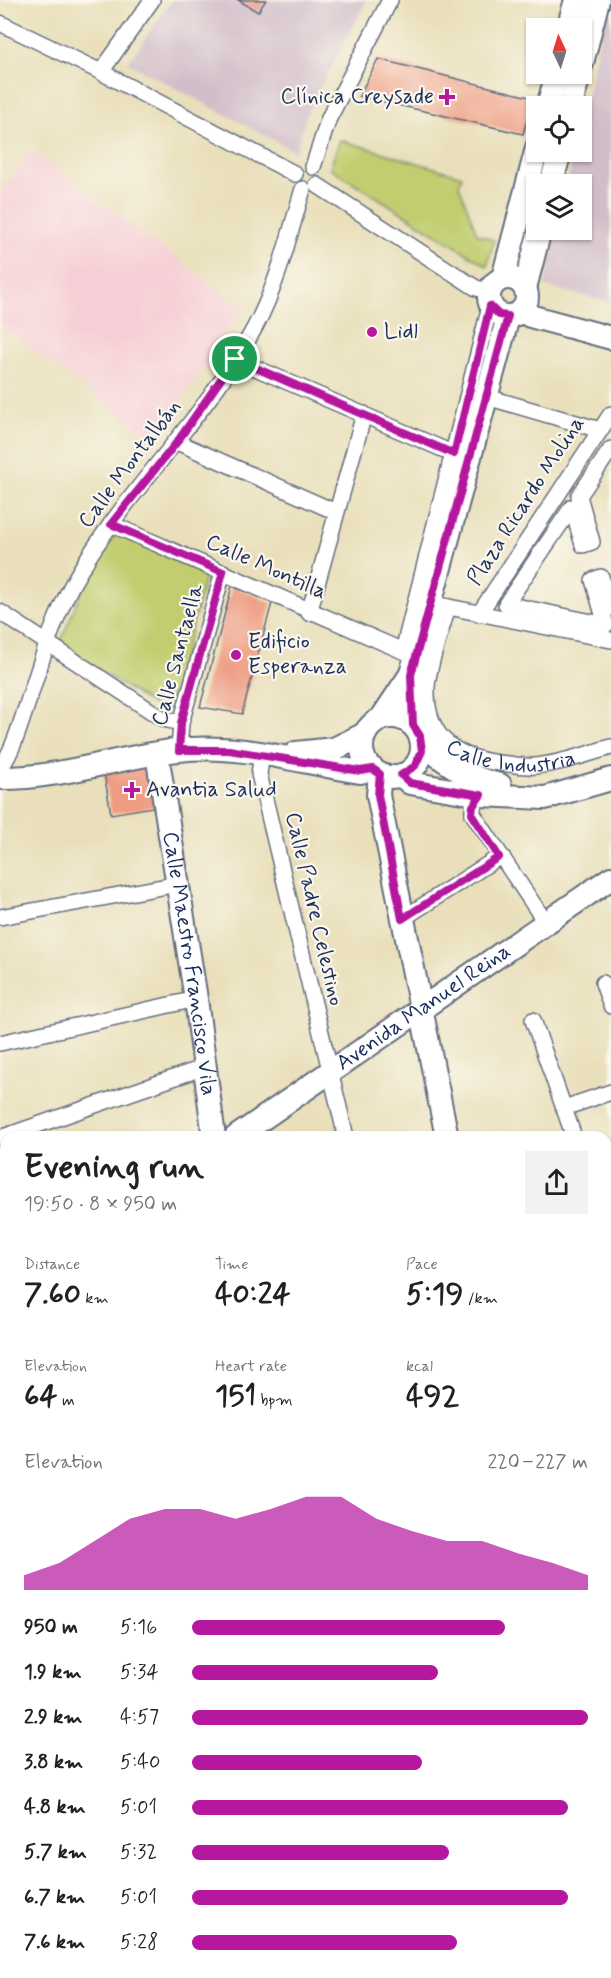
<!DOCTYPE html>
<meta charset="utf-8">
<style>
body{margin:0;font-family:Mynerve,sans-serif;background:#f2f2f2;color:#202124;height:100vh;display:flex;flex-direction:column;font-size:22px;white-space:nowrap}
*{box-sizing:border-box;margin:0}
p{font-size:20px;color:#757577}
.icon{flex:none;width:33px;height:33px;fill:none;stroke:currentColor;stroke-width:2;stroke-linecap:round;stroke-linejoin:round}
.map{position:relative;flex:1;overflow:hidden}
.details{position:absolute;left:0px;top:1131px;width:612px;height:848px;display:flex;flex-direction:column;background:#fff;border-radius:18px 18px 0 0;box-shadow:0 2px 4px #0004}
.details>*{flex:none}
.needle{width:39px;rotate:356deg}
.buttons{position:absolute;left:526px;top:18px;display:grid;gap:12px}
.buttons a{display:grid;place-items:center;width:66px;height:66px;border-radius:0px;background:#fff;box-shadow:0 2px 4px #0004;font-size:30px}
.pin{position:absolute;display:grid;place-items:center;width:51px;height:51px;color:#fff;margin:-26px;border:3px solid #fff;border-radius:50%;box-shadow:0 2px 6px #0007}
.round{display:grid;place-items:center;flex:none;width:63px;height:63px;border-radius:0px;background:#f2f2f2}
.summary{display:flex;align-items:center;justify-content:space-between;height:102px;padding:0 24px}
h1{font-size:33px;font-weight:700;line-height:45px}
.metrics{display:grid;grid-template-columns:repeat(3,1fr);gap:9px;height:102px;padding:6px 24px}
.metrics div{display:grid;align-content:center}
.metrics b{font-size:30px;font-weight:700}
.metrics small{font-size:16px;font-weight:400}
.metrics p{font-size:16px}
.chart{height:168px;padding:12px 24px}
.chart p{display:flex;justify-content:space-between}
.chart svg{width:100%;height:108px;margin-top:6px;fill:#b5179e;opacity:.7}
ul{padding:0 24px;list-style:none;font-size:20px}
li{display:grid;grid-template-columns:96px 72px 1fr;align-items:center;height:45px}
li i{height:15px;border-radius:8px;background:#b5179e}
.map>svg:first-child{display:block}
.built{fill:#f6cfd6}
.industrial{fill:#d1bdc9}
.green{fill:#c1cd6e;stroke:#6e7e66;stroke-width:1.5}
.building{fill:#ee9b81}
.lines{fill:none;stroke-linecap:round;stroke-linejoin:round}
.street-casing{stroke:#636d7e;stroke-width:18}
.secondary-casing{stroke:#636d7e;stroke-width:26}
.street{stroke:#fff;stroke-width:15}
.secondary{stroke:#fff;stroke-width:22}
.route-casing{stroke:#fff;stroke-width:12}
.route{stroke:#b5179e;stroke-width:8}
.poi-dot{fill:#b5179e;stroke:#fbf7ec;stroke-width:2}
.labels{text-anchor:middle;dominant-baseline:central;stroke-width:4.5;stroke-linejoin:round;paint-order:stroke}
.poi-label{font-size:22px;fill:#1b2f5e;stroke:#fbf7ec;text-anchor:start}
.street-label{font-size:22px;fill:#1b2f5e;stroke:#fbf7ec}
</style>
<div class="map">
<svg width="611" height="1978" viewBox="0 0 611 1978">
<rect width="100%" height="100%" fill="#fbf7ec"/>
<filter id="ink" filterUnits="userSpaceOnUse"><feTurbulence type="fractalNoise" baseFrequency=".0167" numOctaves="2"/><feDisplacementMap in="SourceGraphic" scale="12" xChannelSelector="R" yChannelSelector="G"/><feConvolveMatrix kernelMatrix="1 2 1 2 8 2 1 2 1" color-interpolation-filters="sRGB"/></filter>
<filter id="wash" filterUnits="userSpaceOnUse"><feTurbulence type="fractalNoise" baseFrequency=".008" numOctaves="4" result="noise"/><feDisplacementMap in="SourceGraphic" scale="24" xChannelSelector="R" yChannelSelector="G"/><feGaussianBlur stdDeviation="1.35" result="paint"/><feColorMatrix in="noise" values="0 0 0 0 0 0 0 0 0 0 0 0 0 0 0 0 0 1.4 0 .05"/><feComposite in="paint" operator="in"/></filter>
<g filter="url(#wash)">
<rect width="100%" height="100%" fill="#e9dfba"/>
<polygon class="built" points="30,150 242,307 156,440 0,325 0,195"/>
<g class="industrial">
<polygon points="172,0 367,0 306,115 296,152 128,63"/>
<polygon points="608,0 611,0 611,303 544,286 557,230 582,230 582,184 567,184 574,152 582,152 582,117"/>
</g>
<g class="green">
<polygon points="340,140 462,176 459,185 477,234 494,240 487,266 330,168"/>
<polygon points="116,533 206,574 168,715 64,647 61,641 82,589"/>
</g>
<g id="blocks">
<g class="building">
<polygon points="238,0 266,0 258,12"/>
<polygon points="378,59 533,98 523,134 359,96"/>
<polygon points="232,586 272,603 242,714 200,707"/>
<polygon points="152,764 159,806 111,814 104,773"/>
</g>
</g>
</g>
<g filter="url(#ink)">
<use href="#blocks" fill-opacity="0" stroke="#636d7e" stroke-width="1.5"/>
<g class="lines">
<defs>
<g id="street">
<polyline points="0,23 101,72 295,174"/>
<polyline points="101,72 152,0"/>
<polyline points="313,167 329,118 390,0"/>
<polyline points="317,185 476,288 489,291"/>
<polyline points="235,359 454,454"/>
<polyline points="487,397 600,430"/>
<polyline points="177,442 336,512"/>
<polyline points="611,449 579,496 592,542 583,545 572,507 506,604 606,625 593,580 601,577 611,608"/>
<polyline points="111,524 403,651"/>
<polyline points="439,605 611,640"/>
<path id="s1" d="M448,607C442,629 428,666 427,687C425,741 459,760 508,764C517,765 527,767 535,766C560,764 587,754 611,747"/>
<polyline points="0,612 163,719 181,723"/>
<polyline points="309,613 364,414"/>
<polyline points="479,614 611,414"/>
<polyline points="416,654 403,651 490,306"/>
<polyline points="179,750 181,723 223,572"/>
<polyline points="262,754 259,774 346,1137"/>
<path d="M0,769C14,749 20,725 28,702C41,662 53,620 73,583C124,491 206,419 255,327C278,284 289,235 303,189"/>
<polyline points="481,795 473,806 473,814 546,923"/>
<polyline points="0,917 178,884"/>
<polyline points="402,919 499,857"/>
<polyline points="603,983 611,1006"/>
<polyline points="533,1020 574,1137"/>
<polyline points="0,1043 196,999"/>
<polyline points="564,1108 611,1092"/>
<polyline points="0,1138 205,1067"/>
<polyline points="606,1177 611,1176"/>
<polyline points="606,1230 611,1244"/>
<polyline points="606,1261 611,1260"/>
<polyline points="0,1350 6,1349"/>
<polyline points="0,1533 6,1532"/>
<polyline points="606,1537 611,1536"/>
<polyline points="0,1591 6,1591"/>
<polyline points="606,1943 611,1944"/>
<polyline points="435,1972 436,1978"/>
<polyline points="542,1972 544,1978"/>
<polyline points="173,1978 174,1972"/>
<polyline points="240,1978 241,1972"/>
</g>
<g id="secondary">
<polyline points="568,28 576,0"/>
<polyline points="582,63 598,0"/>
<polyline points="548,106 557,74"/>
<polyline points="571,106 579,74"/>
<polyline points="551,184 560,152"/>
<circle cx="508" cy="297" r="19"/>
<polyline points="503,278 537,148"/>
<polyline points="525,288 540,230"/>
<polyline points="522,311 530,316 611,338"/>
<circle cx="392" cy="747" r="30"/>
<polyline points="381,719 411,674"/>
<polyline points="413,725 411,674 508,317"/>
<path d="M422,742C446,764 468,778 500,785"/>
<polyline points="296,753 334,749 365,734"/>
<path id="s2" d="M157,754L196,999L214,1137"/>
<polyline points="380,774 378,795 447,1137"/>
<polyline points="401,775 410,783 481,795 545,798 611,779"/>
<path d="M2,778C61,778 119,757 178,750C239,743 300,762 360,772L373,769"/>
<path id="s3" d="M236,1137L611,878"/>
<polyline points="0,1302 6,1297"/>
<polyline points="606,1351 611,1351"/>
<polyline points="0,1439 6,1438"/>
<polyline points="0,1623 6,1946"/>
<polyline points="606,1644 611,1644"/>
<polyline points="606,1771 611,1772"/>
<polyline points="606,1841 611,1843"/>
<polyline points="606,1895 611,1921"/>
<polyline points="7,1972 7,1978"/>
<polyline points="341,1972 342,1978"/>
</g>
</defs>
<use href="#street" class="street-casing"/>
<use href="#secondary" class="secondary-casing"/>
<use href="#street" class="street"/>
<use href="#secondary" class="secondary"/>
</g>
</g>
<g class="lines" filter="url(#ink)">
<defs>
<polygon id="route" points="490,306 499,315 508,316 411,675 413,725 420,736 422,751 415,766 401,775 410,783 481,795 473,806 472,814 499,857 402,919 378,795 380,774 373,769 360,771 229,750 179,750 181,723 223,572 111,524 177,442 235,359 454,454"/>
</defs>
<use href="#route" class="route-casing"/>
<use href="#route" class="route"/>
</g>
<g class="poi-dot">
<path d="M444 88h6v6h6v6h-6v6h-6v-6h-6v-6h6z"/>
<circle cx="372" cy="332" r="6"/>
<circle cx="236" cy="655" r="6"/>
<path d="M129 781h6v6h6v6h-6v6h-6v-6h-6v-6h6z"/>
</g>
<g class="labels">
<g class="poi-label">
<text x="434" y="97" text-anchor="end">Clínica Creysade</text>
<text x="384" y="332">Lidl</text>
<text x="248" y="642">Edificio<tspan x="248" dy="25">Esperanza</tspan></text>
<text x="146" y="790">Avantia Salud</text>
</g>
<g class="street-label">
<text transform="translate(130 464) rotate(-53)">Calle Montalbán</text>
<text transform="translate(526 501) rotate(-57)">Plaza Ricardo Molina</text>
<text transform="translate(266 567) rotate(24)">Calle Montilla</text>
<text transform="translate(178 655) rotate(-75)">Calle Santaella</text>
<text stroke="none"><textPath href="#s1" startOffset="212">Calle Industria</textPath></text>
<text transform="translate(314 909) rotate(77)">Calle Padre Celestino</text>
<text stroke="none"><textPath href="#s2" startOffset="212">Calle Maestro Francisco Vila</textPath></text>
<text stroke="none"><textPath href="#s3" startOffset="228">Avenida Manuel Reina</textPath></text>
</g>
</g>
</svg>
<div class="buttons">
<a><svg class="needle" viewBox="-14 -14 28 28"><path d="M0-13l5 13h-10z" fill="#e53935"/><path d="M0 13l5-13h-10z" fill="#757577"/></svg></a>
<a><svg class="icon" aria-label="locate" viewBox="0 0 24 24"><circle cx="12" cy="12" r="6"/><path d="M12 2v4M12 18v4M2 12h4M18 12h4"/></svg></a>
<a><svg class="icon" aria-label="layers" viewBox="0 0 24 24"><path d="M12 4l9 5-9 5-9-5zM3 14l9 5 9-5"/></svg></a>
</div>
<div class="pin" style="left:235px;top:359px;background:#1e9e55"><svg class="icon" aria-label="arrive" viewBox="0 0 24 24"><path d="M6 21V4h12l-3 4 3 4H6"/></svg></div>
<section class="details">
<div class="summary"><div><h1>Evening run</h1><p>19:50 · 8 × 950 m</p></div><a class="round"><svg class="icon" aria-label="share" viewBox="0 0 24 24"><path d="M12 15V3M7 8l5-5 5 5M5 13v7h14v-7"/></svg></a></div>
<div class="metrics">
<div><p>Distance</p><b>7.60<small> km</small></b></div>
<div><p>Time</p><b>40:24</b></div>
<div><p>Pace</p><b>5:19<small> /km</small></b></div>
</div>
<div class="metrics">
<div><p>Elevation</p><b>64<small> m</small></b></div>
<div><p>Heart rate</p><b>151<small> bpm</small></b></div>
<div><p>kcal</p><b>492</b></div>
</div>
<div class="chart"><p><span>Elevation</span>220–227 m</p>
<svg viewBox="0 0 160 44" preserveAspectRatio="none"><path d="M0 44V38L10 33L20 24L30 15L40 11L50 11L60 15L70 11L80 6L90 6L100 15L110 20L120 24L130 24L140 29L150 33L160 38V44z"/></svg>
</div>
<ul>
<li><b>950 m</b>5:16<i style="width:79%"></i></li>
<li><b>1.9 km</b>5:34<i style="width:62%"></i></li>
<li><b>2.9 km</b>4:57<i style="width:100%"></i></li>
<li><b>3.8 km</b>5:40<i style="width:58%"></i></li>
<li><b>4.8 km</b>5:01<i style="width:95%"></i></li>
<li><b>5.7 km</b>5:32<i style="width:65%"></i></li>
<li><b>6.7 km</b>5:01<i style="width:95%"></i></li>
<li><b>7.6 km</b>5:28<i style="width:67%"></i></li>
</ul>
</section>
</div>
